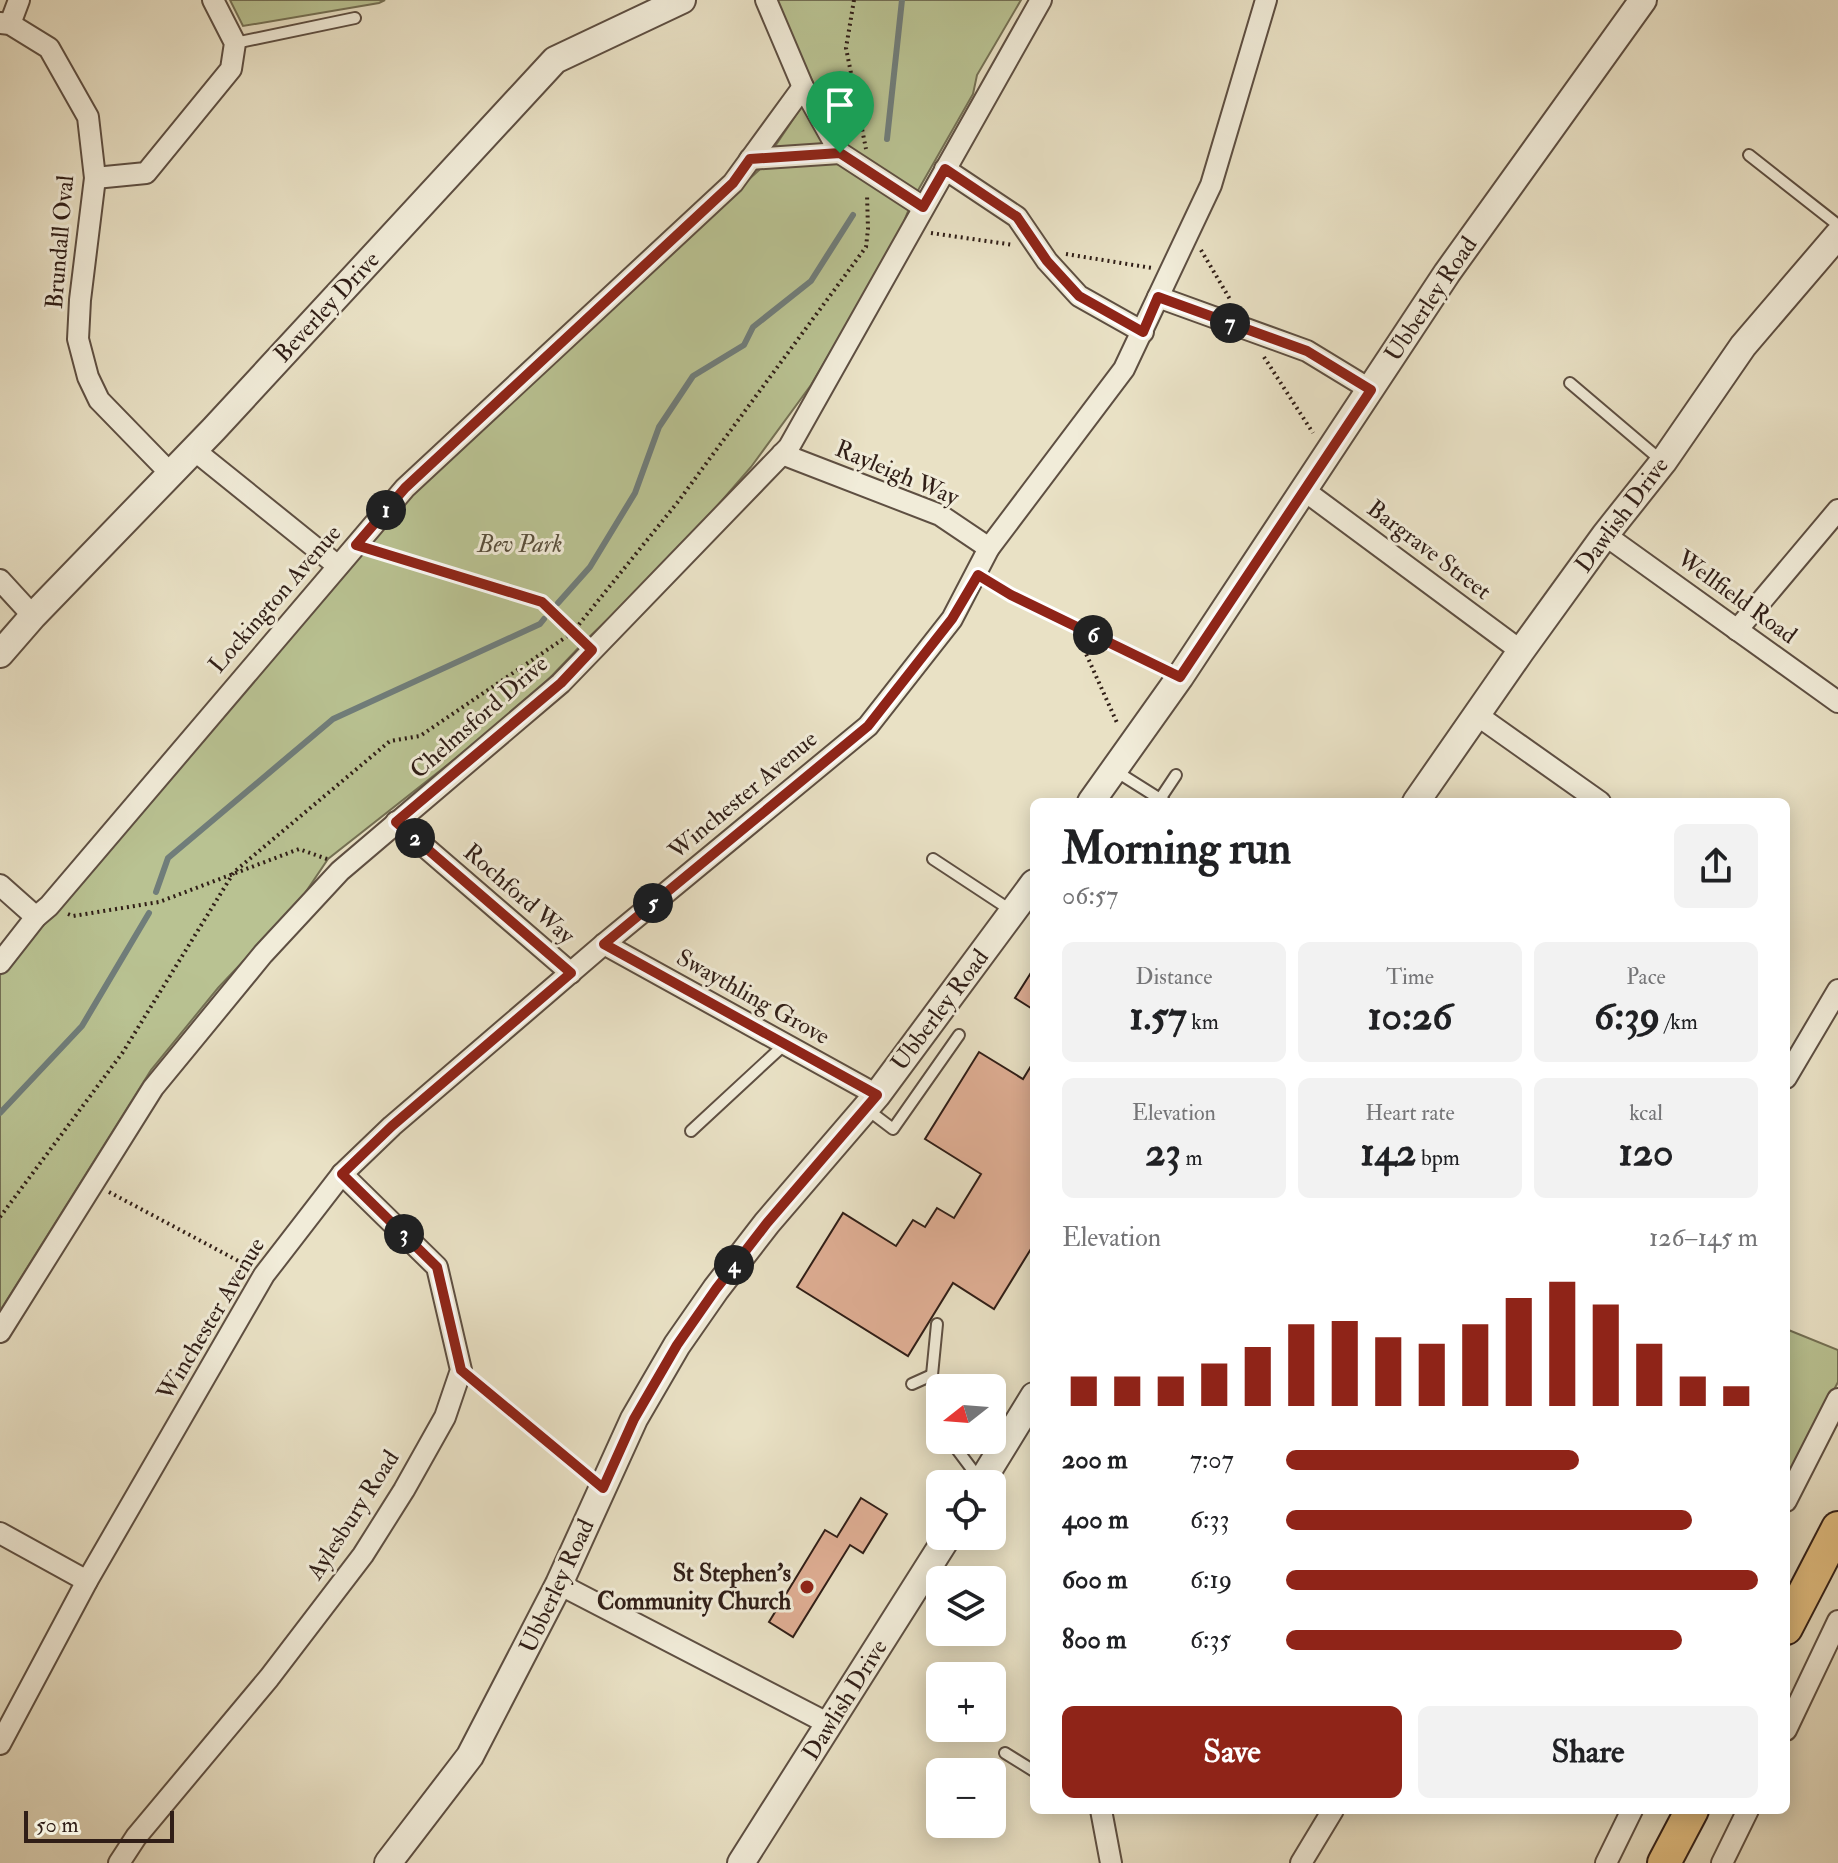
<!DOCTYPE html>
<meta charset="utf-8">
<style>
body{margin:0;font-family:"IM FELL Double Pica",serif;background:#f2f2f2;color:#202124;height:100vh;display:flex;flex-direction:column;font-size:30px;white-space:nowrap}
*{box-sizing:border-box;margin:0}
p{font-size:26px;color:#757577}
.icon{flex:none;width:44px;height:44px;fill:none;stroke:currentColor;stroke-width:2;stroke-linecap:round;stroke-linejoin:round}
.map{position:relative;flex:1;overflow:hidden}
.drawer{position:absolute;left:1030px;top:798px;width:760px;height:1016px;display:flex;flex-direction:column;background:#fff;border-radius:12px;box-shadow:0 4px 20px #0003}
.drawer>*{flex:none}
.needle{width:52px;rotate:253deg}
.controls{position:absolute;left:926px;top:1374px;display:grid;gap:16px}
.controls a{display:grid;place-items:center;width:80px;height:80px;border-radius:12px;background:#fff;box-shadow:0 4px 20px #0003;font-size:40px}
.scale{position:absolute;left:24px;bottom:20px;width:150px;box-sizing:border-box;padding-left:8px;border:4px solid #301e17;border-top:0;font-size:22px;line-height:28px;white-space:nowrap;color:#301e17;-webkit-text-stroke:6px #f1ecd9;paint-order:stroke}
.pin{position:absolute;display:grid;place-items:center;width:68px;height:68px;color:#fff;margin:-82px -34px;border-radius:50% 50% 50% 0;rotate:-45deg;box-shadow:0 0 8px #0007}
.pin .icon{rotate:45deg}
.km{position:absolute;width:40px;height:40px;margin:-20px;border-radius:50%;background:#222;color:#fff;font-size:22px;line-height:40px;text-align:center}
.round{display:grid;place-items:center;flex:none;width:84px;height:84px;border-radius:12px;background:#f2f2f2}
.head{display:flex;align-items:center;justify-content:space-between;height:136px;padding:0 32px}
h1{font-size:44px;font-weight:700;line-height:60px}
.figures{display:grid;grid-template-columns:repeat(3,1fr);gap:12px;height:136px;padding:8px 32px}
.figures div{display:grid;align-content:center;border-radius:12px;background:#f2f2f2;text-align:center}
.figures b{font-size:40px;font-weight:700}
.figures small{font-size:22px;font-weight:400}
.figures p{font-size:22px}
.chart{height:224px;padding:16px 32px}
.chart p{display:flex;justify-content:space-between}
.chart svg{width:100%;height:144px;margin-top:8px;stroke:#8f2418;stroke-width:6}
.primary-button{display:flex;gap:16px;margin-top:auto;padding:16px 32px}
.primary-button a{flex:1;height:92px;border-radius:12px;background:#8f2418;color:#fff;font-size:32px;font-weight:700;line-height:92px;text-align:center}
.primary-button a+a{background:#f2f2f2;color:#202124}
ul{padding:0 32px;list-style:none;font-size:26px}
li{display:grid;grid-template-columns:128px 96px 1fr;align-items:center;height:60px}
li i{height:20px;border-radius:10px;background:#8f2418}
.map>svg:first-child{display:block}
.green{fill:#b9c292;stroke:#747054;stroke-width:2}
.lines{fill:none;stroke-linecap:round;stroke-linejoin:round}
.stream{stroke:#707d7a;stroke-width:6}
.building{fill:#dfae94;stroke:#301e17;stroke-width:2}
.service-casing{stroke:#5e4f42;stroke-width:14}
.minor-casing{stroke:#5e4f42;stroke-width:24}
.tertiary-casing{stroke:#5e4f42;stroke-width:30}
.primary-casing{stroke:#301e17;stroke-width:36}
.path{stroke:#301e17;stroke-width:4;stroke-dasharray:2 4;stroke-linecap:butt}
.service{stroke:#f1ecd9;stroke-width:10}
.minor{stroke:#f1ecd9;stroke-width:20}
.tertiary{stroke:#f1ecd9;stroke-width:26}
.primary{stroke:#e4c082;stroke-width:32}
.route-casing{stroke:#fff;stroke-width:16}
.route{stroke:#8f2418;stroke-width:10}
.poi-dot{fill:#8f2418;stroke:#f1ecd9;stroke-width:3}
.labels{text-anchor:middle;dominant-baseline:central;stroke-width:6;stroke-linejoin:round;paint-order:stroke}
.street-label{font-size:24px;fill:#301e17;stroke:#f1ecd9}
.park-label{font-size:24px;font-style:italic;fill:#594f3c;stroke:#f1ecd9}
.poi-label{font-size:24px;font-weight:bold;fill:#301e17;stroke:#f1ecd9;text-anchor:end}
</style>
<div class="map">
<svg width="1838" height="1863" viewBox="0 0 1838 1863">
<rect width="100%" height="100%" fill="#e9e1c5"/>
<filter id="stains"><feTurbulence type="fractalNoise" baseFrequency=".0025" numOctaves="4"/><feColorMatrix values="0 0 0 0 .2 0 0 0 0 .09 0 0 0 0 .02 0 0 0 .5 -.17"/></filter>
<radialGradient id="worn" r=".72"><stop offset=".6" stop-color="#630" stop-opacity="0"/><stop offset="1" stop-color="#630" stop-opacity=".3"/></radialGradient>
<g class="green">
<polygon points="230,0 385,0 379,3 243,26"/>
<polygon points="775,0 1021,0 977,75 973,94 912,201 898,237 811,385 751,467 672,558 584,642 526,703 328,859 299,902 218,988 151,1070 0,1311 0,975 55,908 438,463 759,170 815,87"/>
<polygon points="1786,1329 1838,1350 1838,1382 1786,1483"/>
</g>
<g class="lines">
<g class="stream">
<polyline points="887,139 902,0"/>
<polyline points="558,603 590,567 635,493 659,427 693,376 744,345 753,327 811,281 853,215"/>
<polyline points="156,892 168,858 333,719 540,624 544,619"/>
<polyline points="0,1113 82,1026 149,913"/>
</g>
</g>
<g class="building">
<polygon points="1034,968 1034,1010 1015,998"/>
<polygon points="979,1052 1023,1079 1034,1061 1034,1244 994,1309 953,1283 908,1356 797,1287 843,1213 896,1246 913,1220 925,1227 937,1208 954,1218 981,1174 925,1139"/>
<polygon points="861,1498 887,1514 863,1553 850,1545 793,1637 769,1622 825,1530 837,1537"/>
</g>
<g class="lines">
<defs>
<g id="service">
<polyline points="235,43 355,18"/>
<polyline points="1749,155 1838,225"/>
<polyline points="1570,383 1663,462"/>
<polyline points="1114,770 1160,799 1158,802"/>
<polyline points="1164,801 1160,799 1176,775"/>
<polyline points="933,859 1012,911"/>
<polyline points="868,1110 893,1129 959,1035"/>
<polyline points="691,1131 785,1044"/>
<polyline points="937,1324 932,1375 940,1412"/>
<polyline points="912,1384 932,1375"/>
<polyline points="950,1440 980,1480"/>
<polyline points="1005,1753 1034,1771"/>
</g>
<g id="minor">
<polyline points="766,0 803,87 840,153 923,207"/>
<polyline points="0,23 10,24 49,48 88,117 95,178 80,300 78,339 88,377 99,400 170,473"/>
<polyline points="10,24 19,0"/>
<polyline points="750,159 840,153"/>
<polyline points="945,169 1017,217 1047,261 1079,296 1143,332"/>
<polyline points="95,178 146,173 231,69 235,43 213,0"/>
<polyline points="1158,297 1307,351 1371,390"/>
<polyline points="194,450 338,566"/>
<polyline points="782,454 940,515 989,548"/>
<polyline points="1305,491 1521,651"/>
<polyline points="1605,535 1838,702"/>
<polyline points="0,580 33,616"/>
<polyline points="1737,630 1838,510"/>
<polyline points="1477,715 1600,802"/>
<polyline points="396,822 571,973"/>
<polyline points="0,885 36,917"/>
<polyline points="604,944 877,1095"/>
<polyline points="0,963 36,917 49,906 405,488 733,183 803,87"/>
<polyline points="1786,1078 1838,990"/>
<polyline points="0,1332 153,1088 263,954 340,871 561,683 789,447 1041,0"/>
<polyline points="1786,1501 1838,1399"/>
<polyline points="0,1533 87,1581"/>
<polyline points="559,1584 829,1724"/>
<polyline points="1786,1730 1838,1621"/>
<polyline points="0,1744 87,1581 264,1275 342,1174 392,1126 604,944 868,726 952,619 989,548 1124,369 1211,185 1266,0"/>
<polyline points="1101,1810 1111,1863"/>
<polyline points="119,1863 136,1837 269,1678 363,1555 404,1490 445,1417 461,1370 437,1267 342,1174"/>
<polyline points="1301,1863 1333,1810"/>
<polyline points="1606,1863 1632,1810"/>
<polyline points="1722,1863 1748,1810"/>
</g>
<g id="tertiary">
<polyline points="0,654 33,616 214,429 555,60 682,0"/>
<polyline points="1091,802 1180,677 1447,273 1643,0"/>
<polyline points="1416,802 1521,651 1605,535 1663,462 1743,346 1838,235"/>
<polyline points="980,1484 1034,1396"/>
<polyline points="388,1863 470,1756 559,1584 634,1419 677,1345 716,1289 767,1223 877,1095 1034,883"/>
<polyline points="741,1863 948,1536"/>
</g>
<g id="primary">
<polyline points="1786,1628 1838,1528"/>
<polyline points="1664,1863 1692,1810"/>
</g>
</defs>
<use href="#service" class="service-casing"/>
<use href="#minor" class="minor-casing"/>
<use href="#tertiary" class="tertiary-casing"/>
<use href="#primary" class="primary-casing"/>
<g class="path">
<polyline points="854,0 846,48 866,149"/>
<polyline points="931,233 1014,245"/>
<polyline points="1201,250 1231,301"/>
<polyline points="1066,254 1152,268"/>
<polyline points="1264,357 1313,433"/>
<polyline points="374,551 542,602 572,633"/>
<polyline points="990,582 1011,595 1161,667"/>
<polyline points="1074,627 1118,725"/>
<polyline points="68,914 73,916 159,902 299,849 327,859"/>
<polyline points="109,1192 246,1265"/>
<polyline points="0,1217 123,1052 234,872 390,741 420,736 572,633 677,503 866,247 868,229 867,194"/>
<polyline points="475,1382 585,1473"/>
</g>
<use href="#service" class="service"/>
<use href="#minor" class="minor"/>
<use href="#tertiary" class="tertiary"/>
<use href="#primary" class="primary"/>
</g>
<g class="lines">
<defs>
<polygon id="route" points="840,153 923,207 945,169 1017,217 1047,261 1079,296 1143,332 1158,297 1307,351 1371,390 1180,677 1011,595 978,575 952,619 868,726 604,944 877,1095 767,1223 716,1289 677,1345 634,1419 603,1488 461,1370 437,1267 342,1174 392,1126 571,973 396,822 561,683 592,650 542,602 356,545 405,488 733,183 750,159"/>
</defs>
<use href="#route" class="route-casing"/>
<use href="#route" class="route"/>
</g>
<circle class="poi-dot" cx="807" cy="1587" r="8"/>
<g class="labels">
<g class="street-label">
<text transform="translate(60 242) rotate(-85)">Brundall Oval</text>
<text transform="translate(1431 299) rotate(-56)">Ubberley Road</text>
<text transform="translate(327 307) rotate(-47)">Beverley Drive</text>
<text transform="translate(897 473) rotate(23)">Rayleigh Way</text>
<text transform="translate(1622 515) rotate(-53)">Dawlish Drive</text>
<text transform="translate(1429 550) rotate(37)">Bargrave Street</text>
<text transform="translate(1737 597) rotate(36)">Wellfield Road</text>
<text transform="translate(275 599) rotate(-49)">Lockington Avenue</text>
<text transform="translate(479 717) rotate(-41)">Chelmsford Drive</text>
<text transform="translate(743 795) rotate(-40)">Winchester Avenue</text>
<text transform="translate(519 894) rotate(41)">Rochford Way</text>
<text transform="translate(753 997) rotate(29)">Swaythling Grove</text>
<text transform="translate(940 1010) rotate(-53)">Ubberley Road</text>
<text transform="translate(211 1319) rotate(-59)">Winchester Avenue</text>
<text transform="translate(353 1515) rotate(-57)">Aylesbury Road</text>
<text transform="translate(557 1586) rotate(-65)">Ubberley Road</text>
<text transform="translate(845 1700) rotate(-58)">Dawlish Drive</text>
</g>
<g class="park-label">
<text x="520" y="544">Bev Park</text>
</g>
<g class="poi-label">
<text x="791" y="1573">St Stephen's<tspan x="791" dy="28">Community Church</tspan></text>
</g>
</g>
<rect width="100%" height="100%" filter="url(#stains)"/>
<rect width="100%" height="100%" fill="url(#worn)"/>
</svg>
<div class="controls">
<a><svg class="needle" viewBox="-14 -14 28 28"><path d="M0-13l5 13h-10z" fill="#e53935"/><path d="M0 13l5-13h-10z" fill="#757577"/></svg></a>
<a><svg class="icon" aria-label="locate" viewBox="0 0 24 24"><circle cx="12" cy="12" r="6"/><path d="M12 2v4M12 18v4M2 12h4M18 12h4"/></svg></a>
<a><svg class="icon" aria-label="layers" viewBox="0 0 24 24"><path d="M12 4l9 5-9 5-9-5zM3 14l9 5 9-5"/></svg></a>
<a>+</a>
<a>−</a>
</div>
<div class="scale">50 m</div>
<div class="pin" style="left:840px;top:153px;background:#1e9e55"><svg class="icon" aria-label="arrive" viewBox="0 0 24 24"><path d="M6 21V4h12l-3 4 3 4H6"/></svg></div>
<b class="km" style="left:386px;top:510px">1</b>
<b class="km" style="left:415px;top:838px">2</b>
<b class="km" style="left:404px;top:1234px">3</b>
<b class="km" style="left:734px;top:1265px">4</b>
<b class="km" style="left:653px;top:903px">5</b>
<b class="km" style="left:1093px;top:635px">6</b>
<b class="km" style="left:1230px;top:323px">7</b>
<section class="drawer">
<div class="head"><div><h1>Morning run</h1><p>06:57</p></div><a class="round"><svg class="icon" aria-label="share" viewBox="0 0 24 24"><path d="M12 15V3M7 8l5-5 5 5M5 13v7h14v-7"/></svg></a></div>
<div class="figures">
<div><p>Distance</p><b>1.57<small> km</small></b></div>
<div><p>Time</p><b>10:26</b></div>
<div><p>Pace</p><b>6:39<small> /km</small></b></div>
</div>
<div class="figures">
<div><p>Elevation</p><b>23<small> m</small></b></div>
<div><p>Heart rate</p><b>142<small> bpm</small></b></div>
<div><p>kcal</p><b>120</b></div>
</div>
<div class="chart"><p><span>Elevation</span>126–145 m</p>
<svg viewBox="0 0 160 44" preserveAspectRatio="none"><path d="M5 44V35M15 44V35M25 44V35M35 44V31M45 44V26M55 44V19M65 44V18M75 44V23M85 44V25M95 44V19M105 44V11M115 44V6M125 44V13M135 44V25M145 44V35M155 44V38"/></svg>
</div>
<ul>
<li><b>200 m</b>7:07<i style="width:62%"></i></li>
<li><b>400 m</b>6:33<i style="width:86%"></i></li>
<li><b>600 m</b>6:19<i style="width:100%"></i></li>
<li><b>800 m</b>6:35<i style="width:84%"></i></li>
</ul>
<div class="primary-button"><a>Save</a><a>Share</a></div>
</section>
</div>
